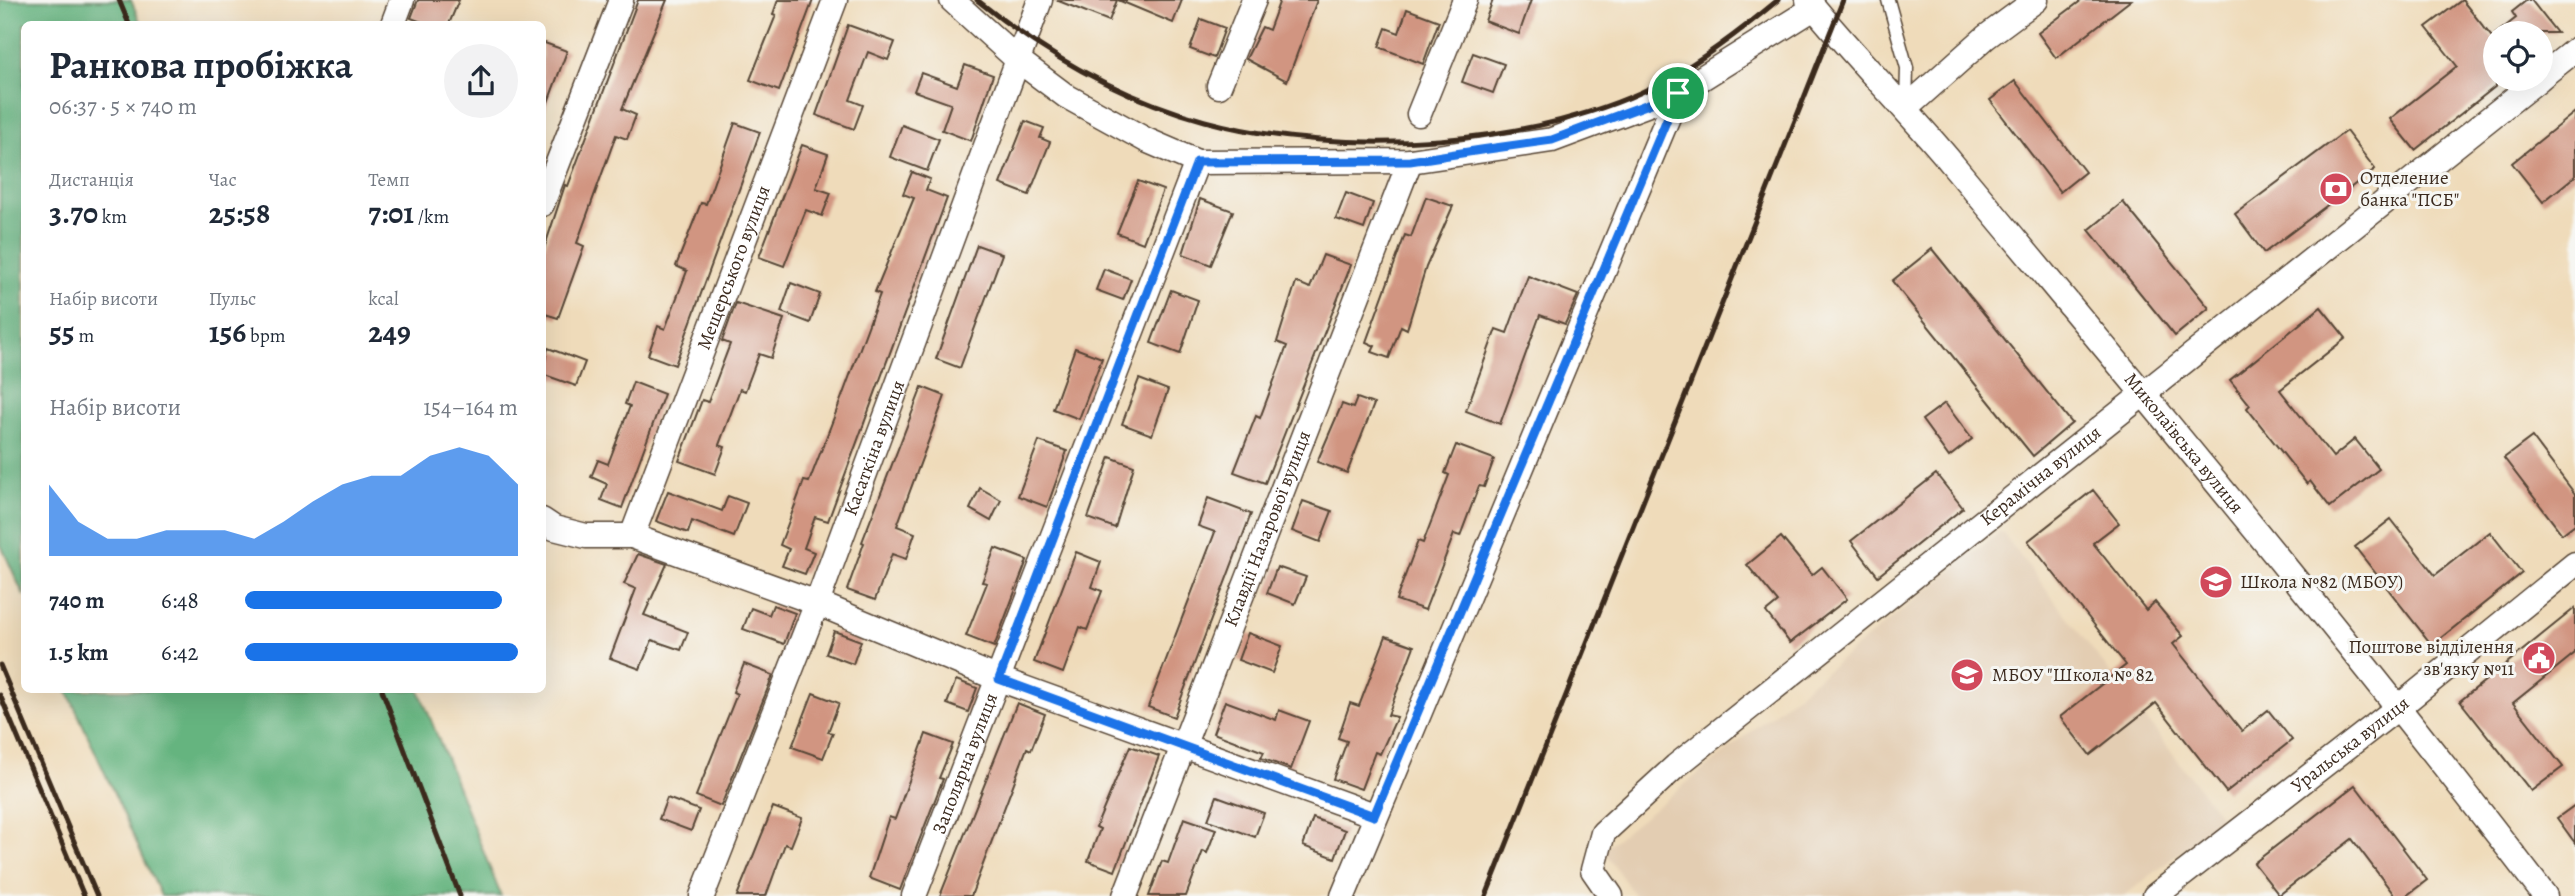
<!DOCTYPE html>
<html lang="uk">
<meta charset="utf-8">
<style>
body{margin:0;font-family:Alegreya,serif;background:#f2f2f3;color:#1f2937;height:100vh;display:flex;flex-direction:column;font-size:26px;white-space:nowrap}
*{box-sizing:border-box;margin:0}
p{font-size:23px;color:#747a83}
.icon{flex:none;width:38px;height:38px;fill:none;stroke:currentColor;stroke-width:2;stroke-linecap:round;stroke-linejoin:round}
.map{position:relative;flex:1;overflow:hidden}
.drawer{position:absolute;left:21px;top:21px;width:525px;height:672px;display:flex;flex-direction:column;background:#fff;border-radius:10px;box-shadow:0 7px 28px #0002}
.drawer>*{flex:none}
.fabs{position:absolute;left:2483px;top:21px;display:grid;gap:14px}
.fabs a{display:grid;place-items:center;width:70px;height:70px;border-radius:50%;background:#fff;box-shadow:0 7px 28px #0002;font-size:35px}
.pin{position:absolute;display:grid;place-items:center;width:60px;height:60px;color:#fff;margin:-30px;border:4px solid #fff;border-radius:50%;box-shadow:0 2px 7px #0007}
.round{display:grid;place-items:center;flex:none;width:74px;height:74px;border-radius:37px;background:#f2f2f3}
.headline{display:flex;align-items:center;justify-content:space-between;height:119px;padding:0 28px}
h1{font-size:38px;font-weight:700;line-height:52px}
.metrics{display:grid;grid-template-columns:repeat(3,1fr);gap:10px;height:119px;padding:7px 28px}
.metrics div{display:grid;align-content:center}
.metrics b{font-size:30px;font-weight:700}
.metrics small{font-size:19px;font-weight:400}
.metrics p{font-size:19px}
.chart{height:196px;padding:14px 28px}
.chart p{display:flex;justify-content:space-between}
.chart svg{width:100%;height:126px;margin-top:7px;fill:#1a73e8;opacity:.7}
ul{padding:0 28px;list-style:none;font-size:23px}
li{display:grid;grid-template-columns:112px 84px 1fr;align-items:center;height:52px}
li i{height:18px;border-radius:9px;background:#1a73e8}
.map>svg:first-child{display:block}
.built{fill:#e3cdb2}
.forest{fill:#65b47f;stroke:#506f4e;stroke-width:2}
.building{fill:#d19581}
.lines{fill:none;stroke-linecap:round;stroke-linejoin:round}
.service-casing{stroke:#564535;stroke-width:15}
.minor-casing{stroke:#564535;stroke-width:27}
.service{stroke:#fff;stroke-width:12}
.minor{stroke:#fff;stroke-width:24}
.rail{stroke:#3b2a1e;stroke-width:5}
.route-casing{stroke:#fff;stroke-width:14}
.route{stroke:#1a73e8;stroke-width:9}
.labels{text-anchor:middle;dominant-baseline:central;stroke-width:6;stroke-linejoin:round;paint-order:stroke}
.poi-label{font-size:19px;fill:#3b2a1e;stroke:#f6f6f2;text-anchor:start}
.street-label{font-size:19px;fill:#3b2a1e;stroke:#f6f6f2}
</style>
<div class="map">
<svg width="2575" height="896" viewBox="0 0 2575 896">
<rect width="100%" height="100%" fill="#f6f6f2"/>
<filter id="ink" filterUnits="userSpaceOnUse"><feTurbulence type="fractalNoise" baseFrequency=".0143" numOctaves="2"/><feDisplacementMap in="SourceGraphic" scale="14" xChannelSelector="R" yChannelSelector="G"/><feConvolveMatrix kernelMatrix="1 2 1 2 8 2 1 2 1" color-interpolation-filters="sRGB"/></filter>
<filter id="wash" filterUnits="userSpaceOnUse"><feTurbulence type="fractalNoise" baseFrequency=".00686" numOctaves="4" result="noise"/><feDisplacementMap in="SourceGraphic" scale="28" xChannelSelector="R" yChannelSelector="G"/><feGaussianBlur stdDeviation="1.57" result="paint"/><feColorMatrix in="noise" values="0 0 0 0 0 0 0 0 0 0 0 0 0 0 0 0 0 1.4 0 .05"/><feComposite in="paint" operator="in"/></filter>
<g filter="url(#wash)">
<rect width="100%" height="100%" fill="#efdbba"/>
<polygon class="built" points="2001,531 2223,819 2124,896 1635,896 1603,850"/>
<g class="forest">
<polygon points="0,0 131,0 141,24 24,24 24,596 0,543"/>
<polygon points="67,690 419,690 501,896 161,896"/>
</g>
<g id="blocks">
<g class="building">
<polygon points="418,0 459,0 449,24 427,24 411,18"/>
<polygon points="638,0 667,0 622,109 636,115 627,139 616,135 577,243 584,246 558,318 542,313 542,255 565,185 568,186"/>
<polygon points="778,0 813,0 779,91 750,80 776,15 773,14"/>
<polygon points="1056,0 1117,0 1109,21"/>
<polygon points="1118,0 1182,0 1173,23"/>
<polygon points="1280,0 1317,0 1287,81 1246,59 1262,27 1269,30"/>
<polygon points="1493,0 1531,0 1519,34 1485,21"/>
<polygon points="2082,0 2131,0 2056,58 2038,33"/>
<polygon points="2462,0 2496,42 2496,86 2415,150 2390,119 2457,66 2426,27"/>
<polygon points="2527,0 2531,0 2557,33 2497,33 2516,18 2512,12"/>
<polygon points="1407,9 1439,21 1423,64 1379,47 1386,28 1399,33"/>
<polygon points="1201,19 1225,28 1214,58 1190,49"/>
<polygon points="848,25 895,42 888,60 868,52 850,100 863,105 854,129 816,115"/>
<polygon points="542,42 567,51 544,113 542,113"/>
<polygon points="1473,53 1504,64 1493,93 1462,82"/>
<polygon points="965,65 993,75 971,141 942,130 951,104 914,91 921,73 957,86"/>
<polygon points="2015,81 2085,172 2060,192 1990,100"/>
<polygon points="2575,112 2575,176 2543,202 2512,163"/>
<polygon points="1025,121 1044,128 1040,138 1050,142 1029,195 1000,184"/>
<polygon points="735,123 760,132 675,365 648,355 658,326 665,329 687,271 676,266 701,203 706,204"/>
<polygon points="902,125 939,139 927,171 890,157"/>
<polygon points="2346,131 2375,169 2264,253 2235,214"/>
<polygon points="802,145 828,154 816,188 831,193 822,216 806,210 784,266 759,257"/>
<polygon points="912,172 930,179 926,190 947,198 828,521 815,517 804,548 814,552 805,574 782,566 789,549 780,545 804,481 809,482 843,394 880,294 875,292 914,198 903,194"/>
<polygon points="1138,181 1163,190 1143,243 1117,233"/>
<polygon points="1346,193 1373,203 1364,229 1336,219"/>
<polygon points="1426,197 1453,206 1426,267 1407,329 1401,326 1389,358 1372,352 1375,346 1366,342 1405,235 1411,237"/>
<polygon points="1200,199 1233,211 1211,265 1183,254"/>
<polygon points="2123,202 2209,308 2175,336 2089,230"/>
<polygon points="977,245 1002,254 960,368 936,359"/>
<polygon points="1932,249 2072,423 2033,456 1892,281"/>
<polygon points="1323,255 1351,265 1265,483 1234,472 1256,416 1260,418 1287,346 1277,342 1296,282 1310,288"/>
<polygon points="1104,269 1131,279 1123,300 1096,290"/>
<polygon points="1528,276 1578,295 1565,324 1540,315 1500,424 1466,411 1496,329 1507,333"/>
<polygon points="791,283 820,294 810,323 781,312"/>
<polygon points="1171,290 1198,300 1180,354 1151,343"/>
<polygon points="736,303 784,319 771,358 759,354 745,391 740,389 719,445 725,447 715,474 679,461 702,400 708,402 730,344 722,341"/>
<polygon points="2321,307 2346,338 2280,390 2333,457 2355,439 2379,469 2330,507 2310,481 2307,484 2247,408 2250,405 2230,380"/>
<polygon points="548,348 585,362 576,386 542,374"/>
<polygon points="1075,348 1102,358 1079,419 1053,409"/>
<polygon points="1139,379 1168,390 1152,435 1122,424"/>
<polygon points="633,382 664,394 622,508 601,500 607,484 591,477 598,460 608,464 630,406 625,404"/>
<polygon points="922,387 945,396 897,526 915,533 906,559 892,554 875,600 847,590 864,543 862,542"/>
<polygon points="1357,398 1374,404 1347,473 1317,462 1342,404 1353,408"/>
<polygon points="1945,403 1972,439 1949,457 1922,420"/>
<polygon points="2532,437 2575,494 2575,524 2562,534 2504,458"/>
<polygon points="1039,441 1067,451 1047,507 1018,496"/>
<polygon points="1456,445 1494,459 1484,487 1479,486 1460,536 1454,534 1425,610 1396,600 1418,541 1423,543 1449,475 1445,473"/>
<polygon points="1110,457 1134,466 1115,528 1088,518"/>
<polygon points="1936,474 1963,508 1878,576 1851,541"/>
<polygon points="980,488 1001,500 991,521 970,509"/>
<polygon points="2093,490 2119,523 2093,543 2146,610 2155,602 2183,636 2173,644 2242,731 2268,710 2292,740 2226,792 2156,703 2090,755 2060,717 2126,665 2028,541"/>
<polygon points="668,491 722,511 728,496 747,503 734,537 692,521 688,533 656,521"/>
<polygon points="1208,498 1251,514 1174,717 1148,707 1215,532 1198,526"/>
<polygon points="1303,501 1332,511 1320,542 1292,531"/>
<polygon points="2391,519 2435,575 2490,532 2522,573 2432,645 2355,547"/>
<polygon points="1781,537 1812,575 1822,567 1847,599 1790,643 1766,612 1778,602 1747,565"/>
<polygon points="995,548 1027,560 994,647 966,636 987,583 982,582"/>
<polygon points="1076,552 1101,562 1092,587 1102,591 1087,630 1080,627 1063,673 1034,662"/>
<polygon points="638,554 667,564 644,615 688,632 681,650 652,640 640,669 610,658 636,589 624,584"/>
<polygon points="1277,567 1306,577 1295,604 1267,593"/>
<polygon points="773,605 795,613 784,644 743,629 751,608 769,615"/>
<polygon points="2575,608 2575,653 2513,703 2563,767 2531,791 2460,701"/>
<polygon points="834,631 861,641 853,664 826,654"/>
<polygon points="1248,633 1282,646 1272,673 1238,660"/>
<polygon points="1386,636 1414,646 1388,715 1397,717 1380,754 1375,752 1361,789 1333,779 1347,741 1338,738 1350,703 1359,706"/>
<polygon points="744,664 773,675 721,806 696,796 737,694 733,692"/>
<polygon points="956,680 977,688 968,712 947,704"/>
<polygon points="813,693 839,703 828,732 833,733 823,758 792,747"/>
<polygon points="1225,701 1276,720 1279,710 1309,721 1291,769 1261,758 1264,752 1213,733"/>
<polygon points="1017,703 1045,714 1031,750 1027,748 971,896 940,896"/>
<polygon points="926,734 953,744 939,778 943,779 900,890 869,878 889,817 895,819"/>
<polygon points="1130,746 1159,756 1115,871 1088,861 1100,829 1096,827"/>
<polygon points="2355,785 2427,880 2406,896 2395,896 2352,839 2279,895 2254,863"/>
<polygon points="1217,796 1264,813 1255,837 1208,820"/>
<polygon points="667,798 699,810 691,831 659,819"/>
<polygon points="2575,805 2575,843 2557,818"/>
<polygon points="773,807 802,818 791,846 785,844 766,896 737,896"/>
<polygon points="1184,818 1216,829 1207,853 1203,851 1186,896 1149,896 1162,861 1168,863"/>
<polygon points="1313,818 1345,830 1335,858 1303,846"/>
</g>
</g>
</g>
<g filter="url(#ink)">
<use href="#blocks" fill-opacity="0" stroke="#564535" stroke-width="2"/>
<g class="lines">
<defs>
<polyline id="service" points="1888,0 1907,68 1906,107"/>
<g id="minor">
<polyline points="952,0 1018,60 1066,96 1146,140 1197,162 1410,161 1552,140 1678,93"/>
<path id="s1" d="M1808,0C1854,57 1907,109 1954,166C2155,407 2355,647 2545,896"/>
<polyline points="393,24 402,0"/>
<polyline points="2541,77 2575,50"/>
<polyline points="1219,86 1254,0"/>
<polyline points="1906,108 1986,37 2036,0"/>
<polyline points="1419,114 1465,0"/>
<polyline points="542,204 621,0"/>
<polyline points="542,520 554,528 586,536 632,536 817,603 999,679 1374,815"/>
<path id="s2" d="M632,536L835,0"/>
<path id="s3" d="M702,896L817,603L1040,0"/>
<path id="s4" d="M914,896L1197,162"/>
<path id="s5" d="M1125,896L1410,161"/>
<polyline points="1343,896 1678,93 1814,8"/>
<path id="s6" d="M1611,896L1593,870L1603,833L1676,766L2539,79"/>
<path id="s7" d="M2155,896L2400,706L2575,564"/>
</g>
</defs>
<use href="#service" class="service-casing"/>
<use href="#minor" class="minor-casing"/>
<use href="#service" class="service"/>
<use href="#minor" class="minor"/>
<g class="rail">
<polyline points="119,0 129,24"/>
<path d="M977,0C1045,55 1121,98 1205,121C1341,158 1541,148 1666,80C1707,57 1743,29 1778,0"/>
<polyline points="0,665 97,896"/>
<polyline points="382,690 460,896"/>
<polyline points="0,695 84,896"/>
<polyline points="1486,896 1843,0"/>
</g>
</g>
</g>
<g class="lines" filter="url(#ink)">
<defs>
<polygon id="route" points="1678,93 1374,816 999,679 1197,162 1410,161 1481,150 1552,140"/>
</defs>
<use href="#route" class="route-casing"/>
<use href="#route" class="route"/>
</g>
<defs>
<symbol id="bank-disc" viewBox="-11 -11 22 22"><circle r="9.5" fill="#d1495b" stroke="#f6f6f2"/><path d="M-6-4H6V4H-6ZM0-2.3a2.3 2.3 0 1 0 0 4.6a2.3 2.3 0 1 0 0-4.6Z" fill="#fff"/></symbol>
<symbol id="school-disc" viewBox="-11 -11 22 22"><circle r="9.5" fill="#d1495b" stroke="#f6f6f2"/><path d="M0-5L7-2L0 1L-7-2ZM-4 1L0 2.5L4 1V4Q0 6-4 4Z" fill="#fff"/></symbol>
<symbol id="civic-disc" viewBox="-11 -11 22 22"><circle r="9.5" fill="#d1495b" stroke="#f6f6f2"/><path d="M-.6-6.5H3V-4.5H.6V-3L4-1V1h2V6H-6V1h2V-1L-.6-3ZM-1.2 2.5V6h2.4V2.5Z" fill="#fff"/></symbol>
</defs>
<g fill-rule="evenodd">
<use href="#bank-disc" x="2317" y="170" width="38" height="38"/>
<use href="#school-disc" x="2197" y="563" width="38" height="38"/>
<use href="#civic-disc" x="2520" y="639" width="38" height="38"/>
<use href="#school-disc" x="1948" y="656" width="38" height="38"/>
</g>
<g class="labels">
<g class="poi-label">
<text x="2360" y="178">Отделение<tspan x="2360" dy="22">банка "ПСБ"</tspan></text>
<text x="2240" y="582">Школа №82 (МБОУ)</text>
<text x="2514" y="647" text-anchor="end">Поштове відділення<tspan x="2514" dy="22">зв'язку №11</tspan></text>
<text x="1992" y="675">МБОУ "Школа № 82</text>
</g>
<g class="street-label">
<text stroke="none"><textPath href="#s2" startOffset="287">Мещерського вулиця</textPath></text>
<text stroke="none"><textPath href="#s1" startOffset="581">Миколаївська вулиця</textPath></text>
<text stroke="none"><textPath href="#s3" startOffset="480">Касаткіна вулиця</textPath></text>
<text stroke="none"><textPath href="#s6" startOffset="635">Керамічна вулиця</textPath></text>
<text stroke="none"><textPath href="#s5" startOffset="394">Клавдії Назарової вулиця</textPath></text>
<text stroke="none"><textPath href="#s7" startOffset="247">Уральська вулиця</textPath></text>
<text stroke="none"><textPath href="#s4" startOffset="142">Заполярна вулиця</textPath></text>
</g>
</g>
</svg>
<div class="fabs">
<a><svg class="icon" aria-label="locate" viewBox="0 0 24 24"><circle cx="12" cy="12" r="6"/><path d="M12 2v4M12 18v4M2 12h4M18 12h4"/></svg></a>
</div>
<div class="pin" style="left:1678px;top:93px;background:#1e9e55"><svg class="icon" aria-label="arrive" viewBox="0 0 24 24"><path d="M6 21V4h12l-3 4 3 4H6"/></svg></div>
<section class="drawer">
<div class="headline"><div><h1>Ранкова пробіжка</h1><p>06:37 · 5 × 740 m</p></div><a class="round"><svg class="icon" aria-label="share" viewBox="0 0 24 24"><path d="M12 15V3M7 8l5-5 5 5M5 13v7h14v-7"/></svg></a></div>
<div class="metrics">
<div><p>Дистанція</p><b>3.70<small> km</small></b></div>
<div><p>Час</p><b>25:58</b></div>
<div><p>Темп</p><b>7:01<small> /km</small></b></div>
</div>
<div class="metrics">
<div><p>Набір висоти</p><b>55<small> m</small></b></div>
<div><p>Пульс</p><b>156<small> bpm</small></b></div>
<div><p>kcal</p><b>249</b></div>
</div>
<div class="chart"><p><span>Набір висоти</span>154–164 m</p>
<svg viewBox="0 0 160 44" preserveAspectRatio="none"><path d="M0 44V19L10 32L20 38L30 38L40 35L50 35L60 35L70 38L80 32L90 25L100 19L110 16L120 16L130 9L140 6L150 9L160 19V44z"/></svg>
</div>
<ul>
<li><b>740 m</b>6:48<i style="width:94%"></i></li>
<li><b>1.5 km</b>6:42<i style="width:100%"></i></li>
</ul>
</section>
</div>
